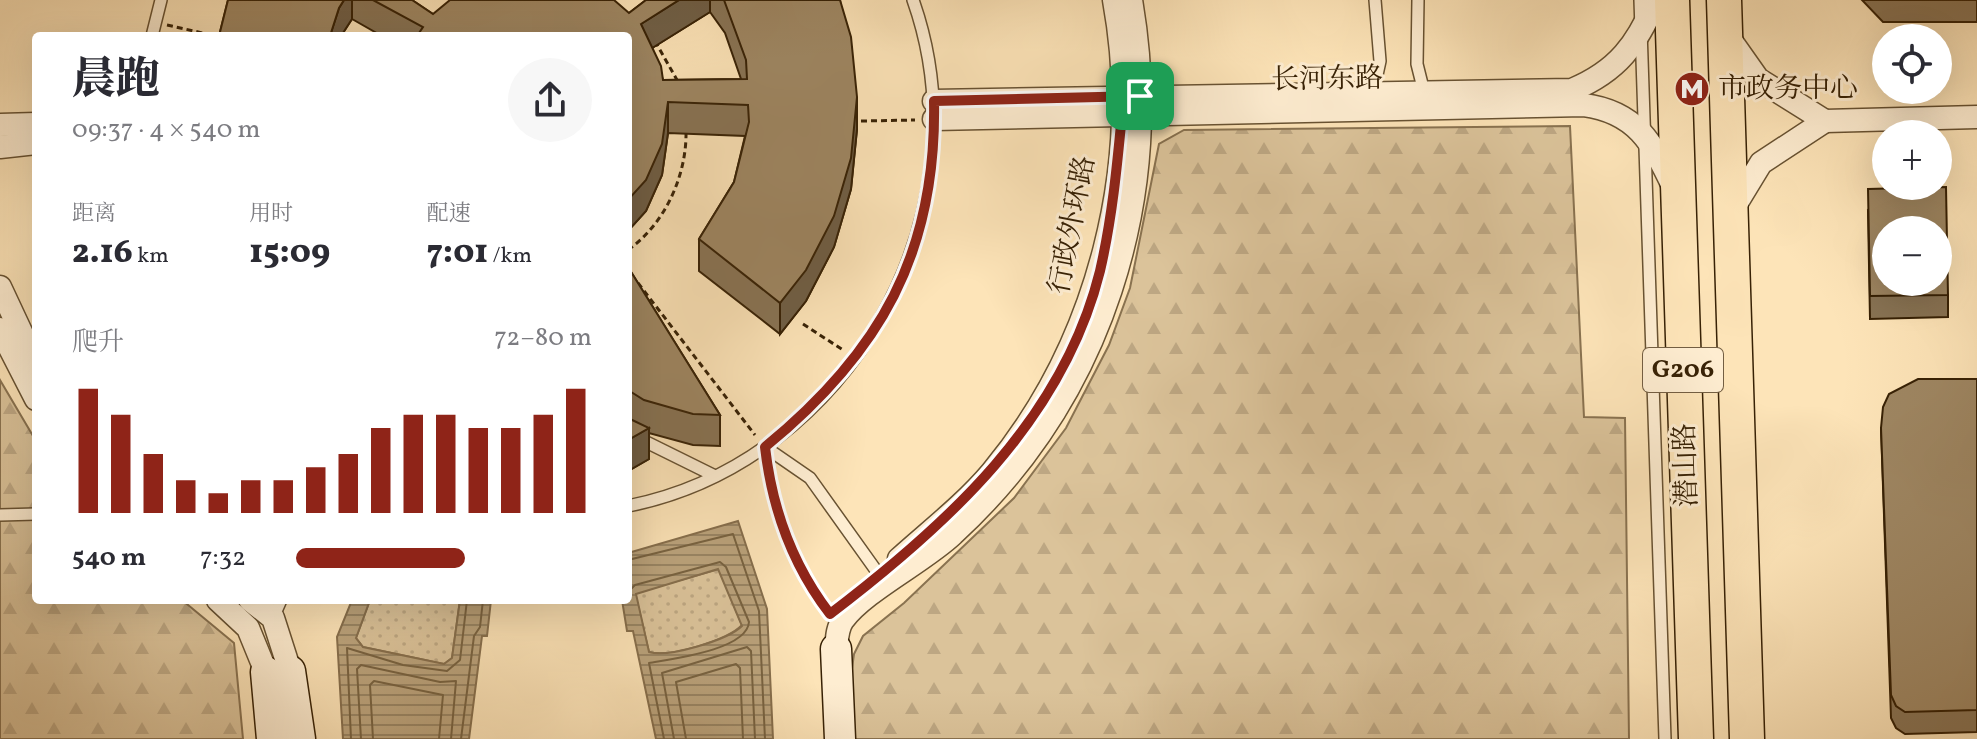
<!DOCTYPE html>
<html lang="zh">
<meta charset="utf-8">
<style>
body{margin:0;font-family:Vollkorn,"Noto Serif SC",serif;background:#f7f7f7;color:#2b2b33;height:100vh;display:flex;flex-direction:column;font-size:30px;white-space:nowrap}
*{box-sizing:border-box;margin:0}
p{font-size:26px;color:#7c7c81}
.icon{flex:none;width:44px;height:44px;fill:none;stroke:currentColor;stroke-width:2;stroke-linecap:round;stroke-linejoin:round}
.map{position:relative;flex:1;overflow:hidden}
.panel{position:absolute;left:32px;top:32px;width:600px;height:572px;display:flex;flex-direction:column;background:#fff;border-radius:8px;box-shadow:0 8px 32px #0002}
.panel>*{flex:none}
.controls{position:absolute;left:1872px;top:24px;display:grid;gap:16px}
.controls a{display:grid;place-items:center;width:80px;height:80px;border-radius:50%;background:#fff;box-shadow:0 8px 32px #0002;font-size:40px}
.pin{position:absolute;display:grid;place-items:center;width:68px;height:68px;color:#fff;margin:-34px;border-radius:16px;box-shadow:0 4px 12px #0006}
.round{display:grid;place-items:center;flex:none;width:84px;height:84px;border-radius:42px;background:#f7f7f7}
.overview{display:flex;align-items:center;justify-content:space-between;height:136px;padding:0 40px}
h1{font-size:44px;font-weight:800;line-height:60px}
.figures{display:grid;grid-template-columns:repeat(3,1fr);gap:12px;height:136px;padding:8px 40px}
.figures div{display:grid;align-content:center}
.figures b{font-size:34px;font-weight:800}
.figures small{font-size:22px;font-weight:400}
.figures p{font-size:22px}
.chart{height:224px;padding:16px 40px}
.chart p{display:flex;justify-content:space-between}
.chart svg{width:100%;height:144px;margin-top:8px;stroke:#8f2418;stroke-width:6}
ul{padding:0 40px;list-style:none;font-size:26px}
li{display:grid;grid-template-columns:128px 96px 1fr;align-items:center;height:60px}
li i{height:20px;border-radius:10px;background:#8f2418}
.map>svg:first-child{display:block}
.grass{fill:url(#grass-dots);stroke:#897250;stroke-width:2}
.forest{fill:url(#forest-firs);stroke:#897250;stroke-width:2}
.water{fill:url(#water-rules);stroke:#866e4c;stroke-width:2;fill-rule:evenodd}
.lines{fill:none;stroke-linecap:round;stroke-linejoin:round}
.shore{stroke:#786240;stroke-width:2}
.lane-casing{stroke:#685232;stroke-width:14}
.street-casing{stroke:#685232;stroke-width:25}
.secondary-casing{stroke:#372105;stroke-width:33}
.primary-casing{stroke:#372105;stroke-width:37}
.path{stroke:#372105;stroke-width:3;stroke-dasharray:6 4;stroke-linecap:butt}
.lane{stroke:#feedd1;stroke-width:11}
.street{stroke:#feedd1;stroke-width:22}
.secondary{stroke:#feedd1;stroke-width:30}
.primary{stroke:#fde4b8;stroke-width:34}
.wall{fill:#887354;stroke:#372105;stroke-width:2;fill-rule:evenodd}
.shaded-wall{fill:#6f5e45;stroke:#372105;stroke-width:2}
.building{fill:#9e8662;stroke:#372105;stroke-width:2;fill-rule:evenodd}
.route-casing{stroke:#fff;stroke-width:16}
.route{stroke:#8f2418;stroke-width:10}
.labels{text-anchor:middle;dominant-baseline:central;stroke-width:6;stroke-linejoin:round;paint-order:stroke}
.shield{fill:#feedd1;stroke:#735e42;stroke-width:2}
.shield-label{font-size:26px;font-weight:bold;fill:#372105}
.street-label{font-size:28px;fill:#372105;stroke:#feedd1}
.poi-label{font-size:28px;fill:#372105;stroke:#feedd1;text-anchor:start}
</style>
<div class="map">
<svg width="1977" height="739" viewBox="0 0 1977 739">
<defs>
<pattern id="grass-dots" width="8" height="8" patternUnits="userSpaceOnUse" patternTransform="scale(2)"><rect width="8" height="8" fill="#dbc39a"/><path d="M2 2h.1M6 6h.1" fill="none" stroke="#bda783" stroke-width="1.8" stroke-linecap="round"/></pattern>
<pattern id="forest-firs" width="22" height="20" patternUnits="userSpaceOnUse" patternTransform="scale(2)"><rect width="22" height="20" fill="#dbc39a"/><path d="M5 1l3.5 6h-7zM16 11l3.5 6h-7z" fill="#bda783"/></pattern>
<pattern id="water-rules" width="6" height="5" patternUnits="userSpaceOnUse" patternTransform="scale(2)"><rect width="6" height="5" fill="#baa27b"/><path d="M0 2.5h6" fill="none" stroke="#988463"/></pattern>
</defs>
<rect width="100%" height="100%" fill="#fde4b8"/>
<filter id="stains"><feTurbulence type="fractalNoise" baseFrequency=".0025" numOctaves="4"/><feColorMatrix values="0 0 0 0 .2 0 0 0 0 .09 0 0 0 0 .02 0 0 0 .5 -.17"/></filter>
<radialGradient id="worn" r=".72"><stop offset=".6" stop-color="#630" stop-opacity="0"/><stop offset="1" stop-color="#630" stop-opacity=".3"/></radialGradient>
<g class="grass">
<path d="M719,569L742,625C728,640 669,658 649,652L635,593Z"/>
<polygon points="370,600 460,600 452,658 444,664 363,647 356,638"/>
</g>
<g class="forest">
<polygon points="1570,126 1584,417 1625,418 1629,739 853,739 850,683 854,654 863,636 904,603 1014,498 1066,428 1109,345 1130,288 1159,144 1184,130"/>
<polygon points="0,380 36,441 36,600 182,600 234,643 243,739 0,739"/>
</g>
<g class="water">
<path d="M738,521L767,609L773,739H656L633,631H627L622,600H628V553ZM718,569L742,626C728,640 668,658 649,652L636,594Z"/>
<polygon points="352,600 370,600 356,638 363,647 444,664 452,658 460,600 491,600 487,636 482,636 469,739 343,739 337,637"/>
</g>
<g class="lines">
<g class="shore">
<polyline points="628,560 733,534 759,611 765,739"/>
<path d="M628,592L635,585L720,562L726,567L749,622C747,650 671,659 649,663L664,739"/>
<polyline points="351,739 347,648 403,665 447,671 460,660 467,600"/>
<polyline points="361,739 357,669 361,665 440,682 456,681 451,739"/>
<polyline points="373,739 370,685 374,681 443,695 439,739"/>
<polyline points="461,739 474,636 480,627 483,600"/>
<polyline points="674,739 662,673 747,647 751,651 755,739"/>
<polyline points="686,739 676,682 736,664 740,668 743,739"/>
</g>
<defs>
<g id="lane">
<polyline points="1418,0 1417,64 1424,92"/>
<polyline points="1640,0 1665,739"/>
<polyline points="152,36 161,0"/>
<polyline points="1373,93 1380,61 1375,0"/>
<polyline points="628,433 715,476"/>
<path d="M628,506C850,462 988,212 913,0"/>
<polyline points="0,515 36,514"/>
<path d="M830,614C793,566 772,508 765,447L810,478L880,576"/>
<polyline points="273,618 281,600"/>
</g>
<g id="street">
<polyline points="1727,35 1758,79 1825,121 1761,163 1733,209"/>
<path d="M934,101L1572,90C1618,71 1637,44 1656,0"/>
<path d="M934,119L1584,105C1636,112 1652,142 1673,186"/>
<polyline points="1825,121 1977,117"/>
<polyline points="0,125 36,124"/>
<polyline points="0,147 36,143"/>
<polyline points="0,287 36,364"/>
<polyline points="0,329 36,399"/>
<path d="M899,559C930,531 965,504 992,472C1099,343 1144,165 1114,0"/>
<polyline points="218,600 248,628 266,672"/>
<polyline points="250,600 273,618 290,671"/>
<path d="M836,649C837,639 837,628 843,620C864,591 925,561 953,534C1102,397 1165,199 1131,0"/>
</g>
<g id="secondary">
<polyline points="836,649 840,739"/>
<polyline points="290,671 300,739"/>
<polyline points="266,672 272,739"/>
</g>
<g id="primary">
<polyline points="1672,0 1696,739"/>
<polyline points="1724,0 1747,739"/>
</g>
</defs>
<use href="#lane" class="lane-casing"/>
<use href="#street" class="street-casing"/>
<use href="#secondary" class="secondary-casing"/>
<use href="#primary" class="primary-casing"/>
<g class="path">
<polyline points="167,25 216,36"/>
<polyline points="655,41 677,80"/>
<polyline points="861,121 915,120"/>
<path d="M628,250C665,224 687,175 686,131"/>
<polyline points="638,283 755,435"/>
<polyline points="803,324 843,350"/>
</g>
<use href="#lane" class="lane"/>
<use href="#street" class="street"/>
<use href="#secondary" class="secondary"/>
<use href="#primary" class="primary"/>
</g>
<g class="wall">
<path d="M228,0H412L433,14L629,13L646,0H840L857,129L851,189L834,247L806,301L780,334L699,271V239L734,182L745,136L668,133L662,175L646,211L628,231V36H382L352,19L341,36H219ZM710,12L725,33L741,79L663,80L652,48Z"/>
<polygon points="1862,0 1977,0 1977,22 1883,22"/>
<polygon points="1868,211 1948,295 1948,317 1870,319"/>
<polygon points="628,267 720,415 720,446 693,445 649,433 649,459 628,471"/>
<polygon points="1977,379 1977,732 1905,734 1896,728 1891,718 1881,428"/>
</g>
<g class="shaded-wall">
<polygon points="344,0 352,0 352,19 341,36 330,36 339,8"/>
<polygon points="679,0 710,0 710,12 641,55 641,24"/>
<polygon points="857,97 857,129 851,189 834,247 806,301 780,334 780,303"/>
<polygon points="668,102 668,133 662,175 646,211 628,231 628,200"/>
<polygon points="649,428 649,459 628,471 628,440"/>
</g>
<g class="building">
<polygon points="228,0 344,0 339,8 330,36 219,36"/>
<polygon points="373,0 412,0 433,14 450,0 614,0 629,13 646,0 679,0 641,24 661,66 663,80 747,79 746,60 724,0 840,0 851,37 857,97 851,158 834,216 806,270 780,303 699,239 734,182 749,122 748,105 668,102 662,144 646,180 628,200 628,36 417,36 423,27"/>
<path d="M1946,187L1948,295L1870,296L1868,189ZM1886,230H1938V282H1886Z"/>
<polygon points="628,267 720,415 693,414 644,400 628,390"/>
<polygon points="1918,379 1977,379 1977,710 1905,712 1896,706 1891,695 1881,428 1883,407 1889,394"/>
<polygon points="628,418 649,428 628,440"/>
</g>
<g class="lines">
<defs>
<path id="route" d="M1140,96V114H1122C1117,167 1112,219 1100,271C1063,420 947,525 830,614C793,566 772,508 765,447C880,353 937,253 934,101Z"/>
</defs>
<use href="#route" class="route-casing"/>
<use href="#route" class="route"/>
</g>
<defs>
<symbol id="metro-disc" viewBox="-11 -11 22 22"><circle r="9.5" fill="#8f2418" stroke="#feedd1"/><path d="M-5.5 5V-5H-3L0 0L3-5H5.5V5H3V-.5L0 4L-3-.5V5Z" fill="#fff"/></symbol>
</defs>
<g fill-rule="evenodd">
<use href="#metro-disc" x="1672" y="69" width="40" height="40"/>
</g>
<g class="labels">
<rect class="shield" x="1643" y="348" width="80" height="44" rx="6"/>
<g class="shield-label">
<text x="1683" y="370">G206</text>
</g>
<g class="street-label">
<text transform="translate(1327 80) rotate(-1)">长河东路</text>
<text transform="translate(1073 225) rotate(-79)">行政外环路</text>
<text transform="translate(1687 465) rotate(-92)">潜山路</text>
</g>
<g class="poi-label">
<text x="1718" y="89">市政务中心</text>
</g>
</g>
<rect width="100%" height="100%" filter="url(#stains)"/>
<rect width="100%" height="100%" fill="url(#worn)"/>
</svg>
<div class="controls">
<a><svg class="icon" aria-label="locate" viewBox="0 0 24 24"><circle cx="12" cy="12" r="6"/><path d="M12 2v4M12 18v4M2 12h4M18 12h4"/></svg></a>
<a>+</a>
<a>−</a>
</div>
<div class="pin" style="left:1140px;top:96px;background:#1e9e55"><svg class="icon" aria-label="arrive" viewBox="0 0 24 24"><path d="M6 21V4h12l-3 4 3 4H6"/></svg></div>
<section class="panel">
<div class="overview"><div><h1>晨跑</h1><p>09:37 · 4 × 540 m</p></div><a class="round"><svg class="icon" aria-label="share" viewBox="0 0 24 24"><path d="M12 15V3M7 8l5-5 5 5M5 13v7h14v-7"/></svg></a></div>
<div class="figures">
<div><p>距离</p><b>2.16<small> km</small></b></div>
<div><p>用时</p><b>15:09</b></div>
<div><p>配速</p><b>7:01<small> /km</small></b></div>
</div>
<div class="chart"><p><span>爬升</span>72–80 m</p>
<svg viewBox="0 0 160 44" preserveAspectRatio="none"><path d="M5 44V6M15 44V14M25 44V26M35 44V34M45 44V38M55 44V34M65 44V34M75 44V30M85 44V26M95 44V18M105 44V14M115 44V14M125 44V18M135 44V18M145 44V14M155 44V6"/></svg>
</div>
<ul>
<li><b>540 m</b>7:32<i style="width:57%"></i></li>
</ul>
</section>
</div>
